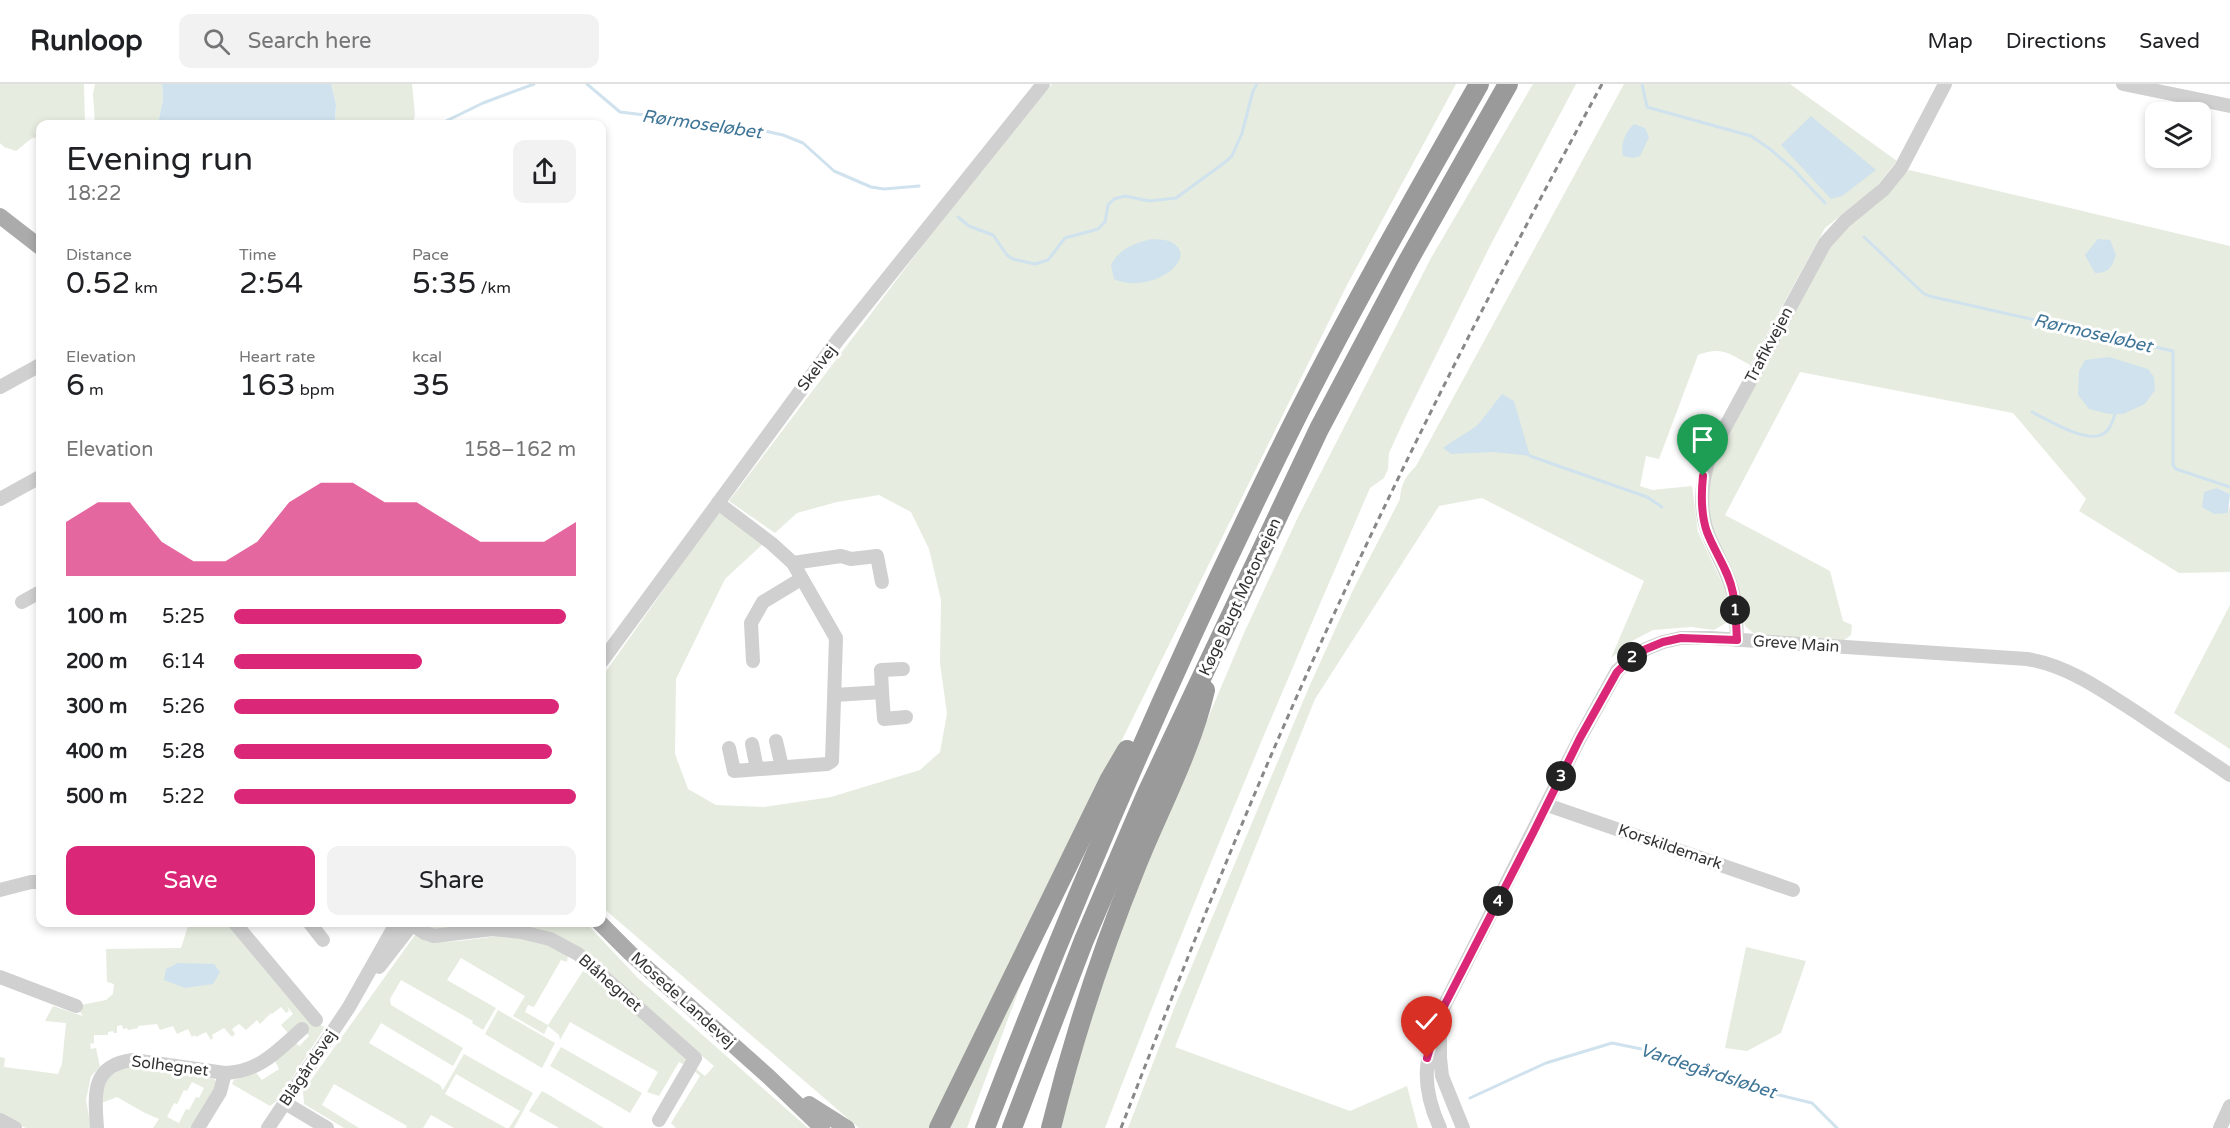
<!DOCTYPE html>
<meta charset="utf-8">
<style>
body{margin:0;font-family:"Varela Round",sans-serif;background:#f2f2f2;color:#202124;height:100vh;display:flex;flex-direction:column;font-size:22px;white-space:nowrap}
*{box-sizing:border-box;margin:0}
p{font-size:20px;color:#757577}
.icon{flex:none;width:33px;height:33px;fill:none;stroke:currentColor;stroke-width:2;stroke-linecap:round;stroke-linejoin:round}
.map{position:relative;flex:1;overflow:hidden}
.side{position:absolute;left:36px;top:36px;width:570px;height:807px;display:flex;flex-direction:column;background:#fff;border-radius:12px;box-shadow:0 3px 9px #0003}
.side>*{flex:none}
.tools{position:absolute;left:2145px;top:18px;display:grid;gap:12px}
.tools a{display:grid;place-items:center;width:66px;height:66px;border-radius:12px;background:#fff;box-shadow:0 3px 9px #0003;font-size:30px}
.pin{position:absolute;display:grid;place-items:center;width:51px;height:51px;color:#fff;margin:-62px -26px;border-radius:50% 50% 50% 0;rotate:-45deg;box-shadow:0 0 6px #0007}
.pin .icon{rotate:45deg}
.km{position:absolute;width:30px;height:30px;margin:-15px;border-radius:50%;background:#222;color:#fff;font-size:16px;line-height:30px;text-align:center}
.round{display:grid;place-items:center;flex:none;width:63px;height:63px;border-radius:12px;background:#f2f2f2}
.overview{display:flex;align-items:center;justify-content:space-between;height:102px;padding:0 30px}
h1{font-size:33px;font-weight:600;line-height:45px}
.stats{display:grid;grid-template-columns:repeat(3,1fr);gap:9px;height:102px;padding:6px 30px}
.stats div{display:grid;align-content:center}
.stats b{font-size:30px;font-weight:600}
.stats small{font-size:16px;font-weight:400}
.stats p{font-size:16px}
.chart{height:168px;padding:12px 30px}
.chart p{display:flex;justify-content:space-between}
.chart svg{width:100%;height:108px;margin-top:6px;fill:#db2777;opacity:.7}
.button{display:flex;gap:12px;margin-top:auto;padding:12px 30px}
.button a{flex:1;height:69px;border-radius:12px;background:#db2777;color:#fff;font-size:24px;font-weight:600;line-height:69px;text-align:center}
.button a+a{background:#f2f2f2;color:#202124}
ul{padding:0 30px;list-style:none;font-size:20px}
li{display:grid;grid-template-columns:96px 72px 1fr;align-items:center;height:45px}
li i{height:15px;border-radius:8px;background:#db2777}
header{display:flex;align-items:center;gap:36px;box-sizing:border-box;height:84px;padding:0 30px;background:#fff;border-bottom:2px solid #e0e0e0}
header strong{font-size:28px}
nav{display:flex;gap:33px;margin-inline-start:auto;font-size:21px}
.search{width:420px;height:54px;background:#f2f2f2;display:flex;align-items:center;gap:15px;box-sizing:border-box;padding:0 21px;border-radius:12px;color:#757577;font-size:22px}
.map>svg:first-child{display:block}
.green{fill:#e6ecdf;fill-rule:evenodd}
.water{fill:#cfe2ee}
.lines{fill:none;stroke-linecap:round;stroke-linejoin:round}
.stream{stroke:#cfe2ee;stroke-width:3}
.minor{stroke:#d0d0d0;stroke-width:14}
.major{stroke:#ababab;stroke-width:16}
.highway{stroke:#9a9a9a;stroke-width:20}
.rail{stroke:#888;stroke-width:3;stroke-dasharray:6 4.5;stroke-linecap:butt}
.route-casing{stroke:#fff;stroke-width:12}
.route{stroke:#db2777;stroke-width:8}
.labels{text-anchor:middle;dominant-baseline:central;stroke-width:6;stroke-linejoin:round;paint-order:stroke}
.street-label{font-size:16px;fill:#333;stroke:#fff}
.water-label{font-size:18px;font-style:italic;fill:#3f7597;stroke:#fff}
</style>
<header>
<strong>Runloop</strong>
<div class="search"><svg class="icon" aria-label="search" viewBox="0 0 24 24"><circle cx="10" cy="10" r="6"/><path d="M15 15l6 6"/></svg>Search here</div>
<nav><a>Map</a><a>Directions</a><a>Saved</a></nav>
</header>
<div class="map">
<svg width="2230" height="1044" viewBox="0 0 2230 1044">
<rect width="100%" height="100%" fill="#fff"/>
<g class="green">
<polygon points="0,0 84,0 85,40 40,40 40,53 32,54 16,67 4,63 0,59"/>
<polygon points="95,0 162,0 163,15 158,40 95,40 93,10"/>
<polygon points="331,0 412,0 415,32 412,40 335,40 336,20"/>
<polygon points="1052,0 1456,0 1347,201 930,1044 859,1044 602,823 602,593 719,427 764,459 725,495 676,595 675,670 688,705 716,721 764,723 831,713 920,686 940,668 947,630 940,579 941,516 929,465 911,428 879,411 837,418 797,429 775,449 729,417 929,153"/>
<path d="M1533,0H1576L1490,162L1406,332L1389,369L1388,385L1384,394L1370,404C1278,616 1188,828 1105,1044H1059L1073,986L1133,811L1244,549L1298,433L1431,174Z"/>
<path d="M1624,0H1790L1897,77L1875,104L1825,144L1750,281C1729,270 1722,262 1698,271L1659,375L1646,372L1640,402L1652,406L1692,402L1698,448L1726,507V539L1714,546L1691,543L1653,546L1632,557L1611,574L1644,497L1482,414L1439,422L1315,615L1175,963L1350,1027L1407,1002L1418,1044H1128L1175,922L1309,603L1354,504L1400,415C1401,400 1405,393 1416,382Z"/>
<polygon points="1909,86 2230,162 2230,410 2217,404 2228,429 2230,421 2230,488 2179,489 2079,427 2086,415 2013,329 1800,288 1725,431 1830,487 1843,537 1852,541 1851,551 1843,557 1757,552 1745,542 1736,500 1711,437 1705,413 1708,389 1825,167 1846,141 1877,120"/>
<polygon points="2230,521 2230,665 2174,629"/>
<polygon points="425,838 586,839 638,894 808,1044 676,1044 671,1039 700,992 693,986 695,984 705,992 714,982 642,921 592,874 547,850 436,848 423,841"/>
<polygon points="189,839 228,839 315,939 325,943 278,1016 270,1022 232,1000 234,996 256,989 262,996 279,985 274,975 295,958 299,962 309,952 301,940 288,949 281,941 293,930 287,922 289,927 286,929 281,923 272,930 271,929 260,940 257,936 246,946 239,940 232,945 235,950 232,953 224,944 212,951 213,954 211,956 206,948 196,953 195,951 192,953 188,945 177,950 173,942 160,946 157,940 138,942 138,944 128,946 127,944 123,945 122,941 117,942 117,949 114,949 113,947 108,948 108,951 94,951 94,959 90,960 91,965 96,964 100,983 91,992 86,1016 91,1044 26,1044 0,1031 0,973 5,974 4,983 58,990 62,980 66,939 45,937 53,922 83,932 76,922 106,916 113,910 114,900 107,898 106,865 181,864"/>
<polygon points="1040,850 967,1044 945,1044"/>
<path d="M415,851C444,865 480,852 511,851C531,851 550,862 568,870L567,878L561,876L534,923L528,921L525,928L548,941L583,887L606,900L686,973L688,978L685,981L679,978L659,1012L647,1008L658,988L570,938L560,956L559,951L548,942L544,950L513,932L525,912L461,874L447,896L496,924L483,946L472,939L473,937L401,896L390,915L391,921L463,964L453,982L381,939L369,959L440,1001L443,1006L464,970L533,1009L514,1044H509L520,1027L456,990L445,1010L506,1044H454L431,1031L423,1044H406L407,1042L334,1000L322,1021L359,1044H344L304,1020L303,1007Z"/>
<polygon points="1746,863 1806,877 1781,949 1747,967 1725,964"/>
<polygon points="498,926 555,959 542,984 485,950"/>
<polygon points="561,963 642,1009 630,1029 550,982"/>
<path d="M136,982L214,995L219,1000L192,1044H153L159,1035L145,1029L117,1013L99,1020L107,994L124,983ZM192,998L204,1004L199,1014L196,1013L189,1026L186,1025L179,1039L167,1033L174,1019L177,1020L184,1006L187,1007Z"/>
<polygon points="542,1007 549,1011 604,1044 559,1044 529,1027"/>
</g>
<g class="water">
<polygon points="162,0 331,0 336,20 335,40 158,40 163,15"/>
<polygon points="1811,32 1876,86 1842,112 1831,115 1781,61"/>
<path d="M1634,40L1645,44L1649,53L1640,72L1633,74L1623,72C1620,61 1625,48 1634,40Z"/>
<path d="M1152,155C1158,156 1166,155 1171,158C1202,174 1150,212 1114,195L1111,181C1120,164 1135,159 1152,155Z"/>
<path d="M2098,155L2110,156L2116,171C2112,183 2109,189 2095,189L2085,171Z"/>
<polygon points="2109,273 2148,285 2154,293 2155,306 2145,320 2123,330 2109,330 2089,325 2078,311 2079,287 2085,276"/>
<path d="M1502,310L1514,317L1530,372L1493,368L1451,370L1443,364C1453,356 1464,351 1475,343C1481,339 1495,318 1502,310Z"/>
<polygon points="2217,404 2230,410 2228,429 2214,430 2202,423 2204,408"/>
<polygon points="178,879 214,880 220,888 213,900 185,904 164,896 166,885"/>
</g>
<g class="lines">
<g class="stream">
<polyline points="587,0 620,28 751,44 783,51 803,59 834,87 871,103 884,105 919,102"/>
<polyline points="1642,0 1647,23 1751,52 1770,65 1793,85 1825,119"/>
<polyline points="440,40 483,19 534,0"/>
<polyline points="958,133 969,142 993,151 1007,171 1013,175 1035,180 1048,176 1065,154 1098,145 1105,138 1108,121 1114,115 1125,112 1149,117 1176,114 1224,79 1232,72 1242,49 1253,7 1257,0"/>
<polyline points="1864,153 1923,209 1929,212 2173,267 2173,381 2176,385 2230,403"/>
<path d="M2032,328C2049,336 2086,360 2103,350C2110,347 2113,337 2115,330"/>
<polyline points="1530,372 1647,413 1662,423"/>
<polyline points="1470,1014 1546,979 1612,959 1661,969 1750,1004 1812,1019 1837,1044"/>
</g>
<g class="minor">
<polyline points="2123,0 2230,22"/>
<polyline points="0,303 40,281"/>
<polyline points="0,415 40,393"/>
<polyline points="718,419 771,459 793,479 836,554 832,677 827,680 734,687 729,664"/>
<polyline points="793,479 841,472 851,475 877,472 882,498"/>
<polyline points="22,518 40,508"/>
<path d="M1737,556C1736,539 1737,521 1732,505C1726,485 1715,468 1708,449C1698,423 1702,396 1710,371L1825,159L1845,137L1883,106L1901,84L1945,0"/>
<polyline points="602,577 837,257 1043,0"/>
<polyline points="753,577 751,539 763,518 801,495"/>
<polyline points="882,608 881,586 903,585"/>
<polyline points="835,611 882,608 884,635 906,633"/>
<polyline points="776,657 782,683"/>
<polyline points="752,660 757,685"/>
<polyline points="1547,721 1793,806"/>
<polyline points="0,806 31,798 40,798"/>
<polyline points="234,838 316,936"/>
<polyline points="309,838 323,856"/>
<polyline points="408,838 425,849 434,852 493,845 521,848 550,855 578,870 695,974 659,1036"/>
<polyline points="379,883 414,838"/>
<polyline points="0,893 76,922"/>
<polyline points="1440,946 1440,974 1442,992 1463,1044"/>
<polyline points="285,1019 327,1044"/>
<polyline points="0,1036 15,1044"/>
<path d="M97,1044C95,1012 90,981 133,976L225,989C260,988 278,966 302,945"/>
<polyline points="198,1044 220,1008 225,989"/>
<polyline points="268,1044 349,923 397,838"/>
<path d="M1440,1044C1419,998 1426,975 1440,930L1580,654L1617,587L1630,575L1646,565L1663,558L1681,554H1711L2027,575C2070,582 2106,609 2142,632C2171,652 2201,671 2230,691"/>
<polyline points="2220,1044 2230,1022"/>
</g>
<g class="major">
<polyline points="0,132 40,163"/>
<polyline points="599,838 630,869 769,993 822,1044"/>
<polyline points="809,1020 847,1044"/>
</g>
<g class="highway">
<polyline points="939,1044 1110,695 1127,666"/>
<path d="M985,1044C1077,805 1178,571 1292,342C1350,226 1415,113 1479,0"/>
<polyline points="1012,1044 1084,856 1147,709 1319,345 1408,177 1508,0"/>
<path d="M1051,1044C1073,954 1102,866 1137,780C1160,723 1191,666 1205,606"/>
</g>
<path class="rail" d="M1121,1044C1172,913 1223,782 1279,653C1376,430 1486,213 1602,0"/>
</g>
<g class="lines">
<defs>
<path id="route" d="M1427,974L1440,930L1533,749L1580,654L1617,588L1630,575L1646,565L1663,558L1681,554L1737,556C1736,541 1736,524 1733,509C1729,487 1715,469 1707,448C1701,431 1701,411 1703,392"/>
</defs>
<use href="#route" class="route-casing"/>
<use href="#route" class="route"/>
</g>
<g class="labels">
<g class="street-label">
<text transform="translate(1769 261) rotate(-62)">Trafikvejen</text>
<text transform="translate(817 284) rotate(-53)">Skelvej</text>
<text transform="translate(1240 513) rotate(-65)">Køge Bugt Motorvejen</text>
<text transform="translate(1796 560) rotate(4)">Greve Main</text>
<text transform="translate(1670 763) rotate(19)">Korskildemark</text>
<text transform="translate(610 899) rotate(41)">Blåhegnet</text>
<text transform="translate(683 916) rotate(42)">Mosede Landevej</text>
<text transform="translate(170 982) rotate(7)">Solhegnet</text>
<text transform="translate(308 984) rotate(-56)">Blågårdsvej</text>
</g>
<g class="water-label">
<text transform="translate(702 40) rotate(8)">Rørmoseløbet</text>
<text transform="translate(2093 249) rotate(13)">Rørmoseløbet</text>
<text transform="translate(1708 987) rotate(18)">Vardegårdsløbet</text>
</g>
</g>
</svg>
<div class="tools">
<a><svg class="icon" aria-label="layers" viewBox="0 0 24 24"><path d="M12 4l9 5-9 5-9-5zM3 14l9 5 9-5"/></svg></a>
</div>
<div class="pin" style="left:1703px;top:392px;background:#1e9e55"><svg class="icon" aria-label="arrive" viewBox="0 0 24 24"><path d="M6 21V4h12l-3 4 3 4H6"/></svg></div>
<div class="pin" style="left:1427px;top:974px;background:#d93025"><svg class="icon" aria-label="check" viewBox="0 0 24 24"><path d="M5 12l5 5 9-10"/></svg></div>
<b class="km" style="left:1735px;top:526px">1</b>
<b class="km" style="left:1632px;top:573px">2</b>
<b class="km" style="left:1561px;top:692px">3</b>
<b class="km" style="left:1498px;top:817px">4</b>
<section class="side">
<div class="overview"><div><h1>Evening run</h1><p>18:22</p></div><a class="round"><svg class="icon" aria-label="share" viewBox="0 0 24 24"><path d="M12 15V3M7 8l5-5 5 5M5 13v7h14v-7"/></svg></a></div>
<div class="stats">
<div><p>Distance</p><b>0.52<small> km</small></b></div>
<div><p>Time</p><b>2:54</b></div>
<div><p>Pace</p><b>5:35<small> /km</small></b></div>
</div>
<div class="stats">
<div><p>Elevation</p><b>6<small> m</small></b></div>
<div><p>Heart rate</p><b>163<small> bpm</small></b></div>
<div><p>kcal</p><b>35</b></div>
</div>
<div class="chart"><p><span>Elevation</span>158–162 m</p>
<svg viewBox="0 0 160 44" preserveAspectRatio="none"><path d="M0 44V22L10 14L20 14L30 30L40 38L50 38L60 30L70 14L80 6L90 6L100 14L110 14L120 22L130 30L140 30L150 30L160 22V44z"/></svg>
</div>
<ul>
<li><b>100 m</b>5:25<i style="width:97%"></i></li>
<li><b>200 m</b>6:14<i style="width:55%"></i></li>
<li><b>300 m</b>5:26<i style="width:95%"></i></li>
<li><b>400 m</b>5:28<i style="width:93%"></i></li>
<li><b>500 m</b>5:22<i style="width:100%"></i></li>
</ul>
<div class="button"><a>Save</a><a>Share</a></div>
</section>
</div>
